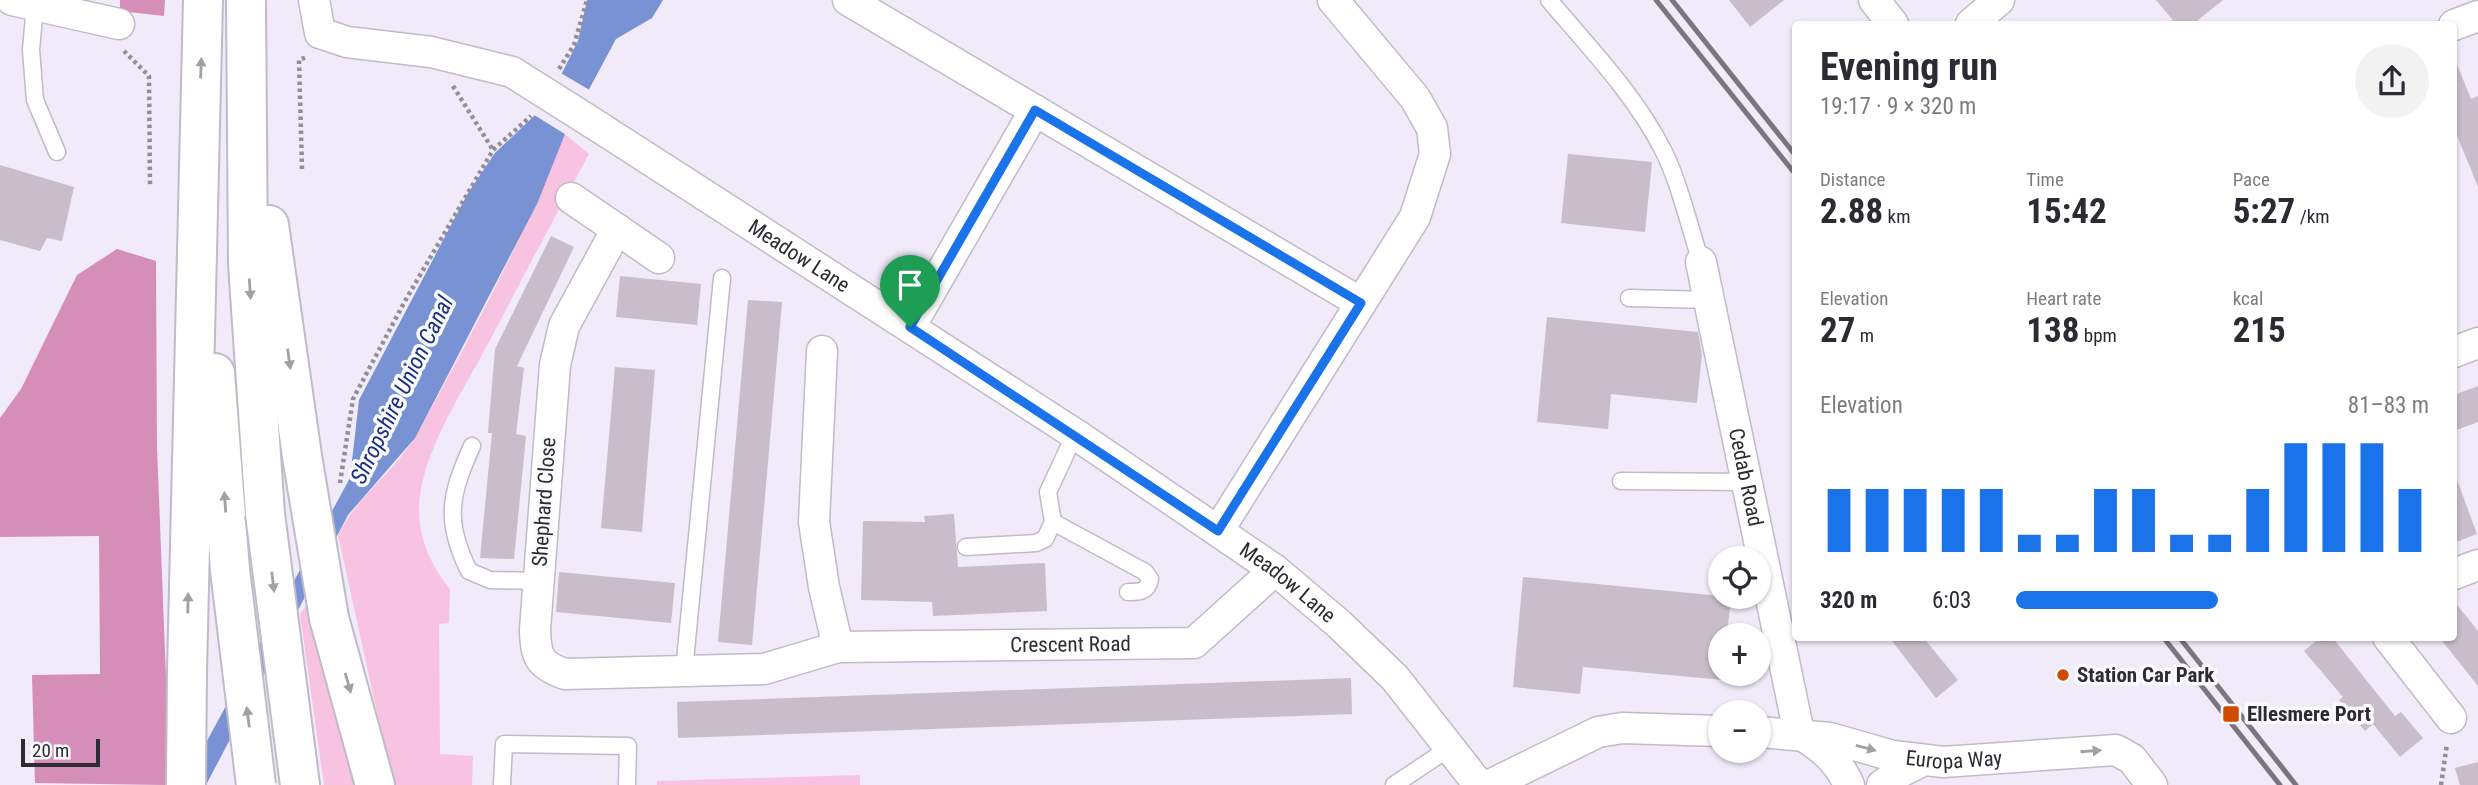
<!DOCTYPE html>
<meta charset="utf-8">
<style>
body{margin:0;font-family:"Roboto Condensed",sans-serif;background:#f2f2f3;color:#2b2b33;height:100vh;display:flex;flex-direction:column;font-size:26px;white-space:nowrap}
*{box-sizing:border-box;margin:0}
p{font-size:23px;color:#7c7c81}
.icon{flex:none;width:38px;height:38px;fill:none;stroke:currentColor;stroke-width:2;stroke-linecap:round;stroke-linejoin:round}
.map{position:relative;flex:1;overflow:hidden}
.sheet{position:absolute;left:1792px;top:21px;width:665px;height:620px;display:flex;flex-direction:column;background:#fff;border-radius:7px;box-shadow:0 2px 5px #0004}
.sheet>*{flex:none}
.tools{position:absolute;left:1708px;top:546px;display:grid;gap:14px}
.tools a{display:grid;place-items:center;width:63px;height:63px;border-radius:50%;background:#fff;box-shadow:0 2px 5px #0004;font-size:35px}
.scale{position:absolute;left:21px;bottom:18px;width:79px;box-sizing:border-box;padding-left:7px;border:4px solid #2e2c32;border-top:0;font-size:19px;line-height:24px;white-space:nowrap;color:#2e2c32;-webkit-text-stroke:5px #fbfafd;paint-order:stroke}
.pin{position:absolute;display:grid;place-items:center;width:60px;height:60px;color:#fff;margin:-72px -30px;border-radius:50% 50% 50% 0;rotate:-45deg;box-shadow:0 0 7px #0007}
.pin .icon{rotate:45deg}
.round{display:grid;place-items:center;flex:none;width:74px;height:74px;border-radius:37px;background:#f2f2f3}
.summary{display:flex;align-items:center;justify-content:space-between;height:119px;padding:0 28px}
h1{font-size:38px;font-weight:700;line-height:52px}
.metrics{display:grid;grid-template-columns:repeat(3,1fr);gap:10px;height:119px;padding:7px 28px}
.metrics div{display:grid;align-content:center}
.metrics b{font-size:35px;font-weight:700}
.metrics small{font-size:19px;font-weight:400}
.metrics p{font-size:19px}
.chart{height:196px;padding:14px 28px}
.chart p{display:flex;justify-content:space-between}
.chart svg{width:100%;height:126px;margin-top:7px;stroke:#1a73e8;stroke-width:6}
ul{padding:0 28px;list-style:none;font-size:23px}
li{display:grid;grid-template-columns:112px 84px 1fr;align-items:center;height:52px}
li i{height:18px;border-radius:9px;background:#1a73e8}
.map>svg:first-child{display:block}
.green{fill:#f8c3e1}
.forest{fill:#d58eb8}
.water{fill:#7892d3}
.pier{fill:#f0eaf9}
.building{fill:#c9bdca}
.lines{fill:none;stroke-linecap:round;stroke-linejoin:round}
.service-casing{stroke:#c0bac9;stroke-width:19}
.minor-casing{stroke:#c0bac9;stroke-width:33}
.motorway-casing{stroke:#c0bac9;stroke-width:42}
.path{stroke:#928e98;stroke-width:4.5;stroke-dasharray:3.5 3.5;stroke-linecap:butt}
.service{stroke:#fff;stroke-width:16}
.minor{stroke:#fff;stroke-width:30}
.motorway{stroke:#fff;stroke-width:38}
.rail{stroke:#7a767f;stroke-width:5}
.minor-bridge-casing{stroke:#c0bac9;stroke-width:33;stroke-linecap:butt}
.motorway-bridge-casing{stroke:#c0bac9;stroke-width:42;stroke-linecap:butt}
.minor-bridge{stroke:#fff;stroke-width:30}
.motorway-bridge{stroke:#fff;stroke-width:38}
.oneway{fill:#a1a0a3}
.route-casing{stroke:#fff;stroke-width:14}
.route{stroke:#1a73e8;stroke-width:9}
.poi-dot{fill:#cf4b00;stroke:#fbfafd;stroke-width:2.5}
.labels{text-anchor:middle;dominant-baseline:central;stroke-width:7;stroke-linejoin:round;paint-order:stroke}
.street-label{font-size:21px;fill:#2e2c32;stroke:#fbfafd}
.poi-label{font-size:21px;font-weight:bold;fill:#2e2c32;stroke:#fbfafd;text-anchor:start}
.water-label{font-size:23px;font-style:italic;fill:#1b317d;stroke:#fbfafd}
</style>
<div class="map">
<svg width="2478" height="785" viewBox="0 0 2478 785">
<rect width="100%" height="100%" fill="#f0eaf9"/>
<g class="green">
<path d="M565,134L589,154C555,216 522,279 489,342C464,390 418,457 419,512C420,543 432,566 450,589L449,623L439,624L440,754L473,756L472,785H393L338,535C357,496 395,472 416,435C471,338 523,237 565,134Z"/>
<polygon points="310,600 355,785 324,785 300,614"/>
<polygon points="860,775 860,785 657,785 657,781"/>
</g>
<g class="forest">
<polygon points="120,0 165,0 164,16 120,11"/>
<polygon points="117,249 156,261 157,447 170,780 165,785 35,783 32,675 100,674 99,536 0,537 0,418 21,389 77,275"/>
</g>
<polygon class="water" points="587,0 663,0 652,18 616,39 565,134 537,204 415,438 348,515 206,785 183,785 350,478 359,400 468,193 495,153 535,115 562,73 578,41"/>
<polygon class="pier" points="559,72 593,92 568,136 531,113"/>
<g class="building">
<polygon points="1729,0 1784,0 1750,27"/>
<polygon points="2156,0 2223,0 2193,24 2176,24"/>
<polygon points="2454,57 2471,99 2478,96 2478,187 2454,128"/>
<polygon points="1568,154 1652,162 1645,232 1561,223"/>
<polygon points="0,165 74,187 62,241 47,238 40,251 0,240"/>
<polygon points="551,236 574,247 517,366 524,368 516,434 526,436 514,559 480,558 492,433 488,433 495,349"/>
<polygon points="620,276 701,284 697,325 616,317"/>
<polygon points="748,300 782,302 752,645 718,642"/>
<polygon points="1547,317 1698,332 1702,354 1697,403 1611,394 1608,429 1537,422"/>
<polygon points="615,367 655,370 642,532 601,528"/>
<polygon points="2478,386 2478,422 2454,431 2454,395"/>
<polygon points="2456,477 2477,534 2454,543 2454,478"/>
<polygon points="954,514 958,567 1045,563 1047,611 933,616 932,602 861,600 863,521 925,522 924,516"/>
<polygon points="559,572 675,583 671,623 556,612"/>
<polygon points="1523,577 1731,597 1727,635 1720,635 1723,680 1583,667 1580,694 1513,687"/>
<polygon points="2454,601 2478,631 2478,686 2439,637 2454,637"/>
<polygon points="1889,637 1923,637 1958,680 1936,698"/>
<polygon points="2321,637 2332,637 2395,716 2401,712 2423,738 2400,757 2373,724 2365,731 2339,700 2343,697 2304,651"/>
<polygon points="1351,678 1352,714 678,738 677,702"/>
<polygon points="2478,762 2478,785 2460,785 2455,768"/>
</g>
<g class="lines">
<defs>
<g id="service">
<path d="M1549,0C1589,47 1635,95 1663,150C1680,184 1689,226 1701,262"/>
<polyline points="35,5 31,50 35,100 57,152"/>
<polyline points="1629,298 1711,300"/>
<path d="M472,446C450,495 444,521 469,571L490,580L539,581"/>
<polyline points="1621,481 1749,482"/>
<path d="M1053,522L1145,572L1150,579C1148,592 1139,592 1128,592"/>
<polyline points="966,547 1036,543 1045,539 1053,522 1048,492 1075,434"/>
<polyline points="684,671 722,278"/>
<polyline points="502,785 504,744 628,746 627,785"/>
<polyline points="1394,785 1451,747"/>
</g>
<g id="minor">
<polyline points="12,0 119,24"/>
<polyline points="314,0 320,33 347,42 431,52 512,72"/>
<polyline points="848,0 1361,303"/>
<polyline points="1874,0 1893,24"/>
<polyline points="1971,24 1999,0"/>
<polyline points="2454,25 2478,16"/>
<path id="s1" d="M599,127L1075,434L1275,570L1339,624L1395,678L1479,785"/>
<polyline points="571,198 659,258"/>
<path id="s2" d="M617,229L564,326L555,365L535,630C536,657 539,665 565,674L764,669L838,647L1194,643L1275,570"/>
<path id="s3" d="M1701,262L1799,733"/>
<polyline points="910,327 1035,110"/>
<polyline points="822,351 814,522 824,587 838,647"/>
<polyline points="2454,352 2478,343"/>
<polyline points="1218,531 1415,217 1435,154 1432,128 1415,98 1333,0"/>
<polyline points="2454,574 2478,565"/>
<polyline points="2388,637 2451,718"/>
<path id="s4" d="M1759,732L1830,738L1893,756L1943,762L2116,750L2132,759L2152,785"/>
<path d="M1805,737C1825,750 1839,762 1849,785"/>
<polyline points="1490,785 1598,732 1622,728 1720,731"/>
<polyline points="1882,785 1902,771 1924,760"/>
</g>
<g id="motorway">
<polyline points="246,0 248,264 265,514"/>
<polyline points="269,225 302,456"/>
<polyline points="215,373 230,570"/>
<polyline points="329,618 375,785"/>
<polyline points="187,671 203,0"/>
<polyline points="294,739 300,785"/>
</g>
</defs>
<use href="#service" class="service-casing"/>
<use href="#minor" class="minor-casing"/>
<use href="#motorway" class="motorway-casing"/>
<g class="path">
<polyline points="124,51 149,76 150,187"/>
<polyline points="559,69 574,45 587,0"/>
<polyline points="453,86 493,150"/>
<polyline points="302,169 299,60 307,57"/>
<polyline points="340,483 353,399 405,301 493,150 531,116"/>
<polyline points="2441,785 2447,744"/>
</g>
<use href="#service" class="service"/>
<use href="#minor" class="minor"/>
<use href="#motorway" class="motorway"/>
<g class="rail">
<polyline points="1656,0 1796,175"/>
<polyline points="1672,0 1796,156"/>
<polyline points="2163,637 2280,785"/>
<polyline points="2179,637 2296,785"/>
</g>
<defs>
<polyline id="minor-bridge" points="512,72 599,127"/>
<g id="motorway-bridge">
<polyline points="302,456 329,618"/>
<polyline points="265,514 294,739"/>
<polyline points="230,570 256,785"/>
<polyline points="186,785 187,671"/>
</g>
</defs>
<use href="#minor-bridge" class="minor-bridge-casing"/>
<use href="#motorway-bridge" class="motorway-bridge-casing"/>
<use href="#minor-bridge" class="minor-bridge"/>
<use href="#motorway-bridge" class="motorway-bridge"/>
</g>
<defs><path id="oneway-solid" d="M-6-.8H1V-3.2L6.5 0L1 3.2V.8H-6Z" transform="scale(1.75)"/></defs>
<g class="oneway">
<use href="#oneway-solid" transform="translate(201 68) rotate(-88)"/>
<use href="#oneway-solid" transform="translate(250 289) rotate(86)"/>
<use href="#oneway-solid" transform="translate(289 359) rotate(82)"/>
<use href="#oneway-solid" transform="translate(225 502) rotate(-94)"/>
<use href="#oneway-solid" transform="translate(273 582) rotate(83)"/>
<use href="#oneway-solid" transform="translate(188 603) rotate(-89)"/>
<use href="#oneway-solid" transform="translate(348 683) rotate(74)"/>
<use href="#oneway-solid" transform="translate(248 717) rotate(-97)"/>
<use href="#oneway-solid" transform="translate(1866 748) rotate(15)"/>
<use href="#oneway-solid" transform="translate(2091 751) rotate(-4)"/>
</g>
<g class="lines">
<defs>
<polygon id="route" points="1035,110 1361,303 1218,531 910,327"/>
</defs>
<use href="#route" class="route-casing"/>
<use href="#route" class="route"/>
</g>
<g class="poi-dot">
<circle cx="2063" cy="675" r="7"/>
<rect x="2222" y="705" width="18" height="18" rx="3.5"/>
</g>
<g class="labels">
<g class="street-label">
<text stroke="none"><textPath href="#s1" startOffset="238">Meadow Lane</textPath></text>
<text stroke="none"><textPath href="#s3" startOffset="220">Cedab Road</textPath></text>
<text transform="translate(544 502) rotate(-86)">Shephard Close</text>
<text stroke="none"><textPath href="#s1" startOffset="826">Meadow Lane</textPath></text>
<text stroke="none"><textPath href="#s2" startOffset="984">Crescent Road</textPath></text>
<text stroke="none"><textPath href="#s4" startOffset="198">Europa Way</textPath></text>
</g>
<g class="poi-label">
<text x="2077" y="675">Station Car Park</text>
<text x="2247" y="714">Ellesmere Port</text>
</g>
<g class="water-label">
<text transform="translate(402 390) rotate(-64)">Shropshire Union Canal</text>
</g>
</g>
</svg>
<div class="tools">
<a><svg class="icon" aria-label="locate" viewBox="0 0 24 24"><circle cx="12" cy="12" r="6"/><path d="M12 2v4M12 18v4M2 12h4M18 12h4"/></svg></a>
<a>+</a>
<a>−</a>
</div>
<div class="scale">20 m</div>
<div class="pin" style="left:910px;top:327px;background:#1e9e55"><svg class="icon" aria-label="arrive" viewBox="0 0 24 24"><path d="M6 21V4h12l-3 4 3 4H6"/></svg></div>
<section class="sheet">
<div class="summary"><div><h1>Evening run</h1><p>19:17 · 9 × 320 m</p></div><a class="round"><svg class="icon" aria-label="share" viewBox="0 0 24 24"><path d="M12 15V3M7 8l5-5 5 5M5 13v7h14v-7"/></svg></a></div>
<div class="metrics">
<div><p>Distance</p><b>2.88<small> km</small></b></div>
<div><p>Time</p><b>15:42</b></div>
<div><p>Pace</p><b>5:27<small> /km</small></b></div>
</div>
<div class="metrics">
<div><p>Elevation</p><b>27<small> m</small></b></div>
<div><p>Heart rate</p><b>138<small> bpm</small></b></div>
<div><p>kcal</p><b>215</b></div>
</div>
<div class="chart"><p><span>Elevation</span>81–83 m</p>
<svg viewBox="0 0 160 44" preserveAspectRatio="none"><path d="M5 44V22M15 44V22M25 44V22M35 44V22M45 44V22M55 44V38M65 44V38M75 44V22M85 44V22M95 44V38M105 44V38M115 44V22M125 44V6M135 44V6M145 44V6M155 44V22"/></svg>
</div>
<ul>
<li><b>320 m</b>6:03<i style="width:49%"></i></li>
</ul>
</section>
</div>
